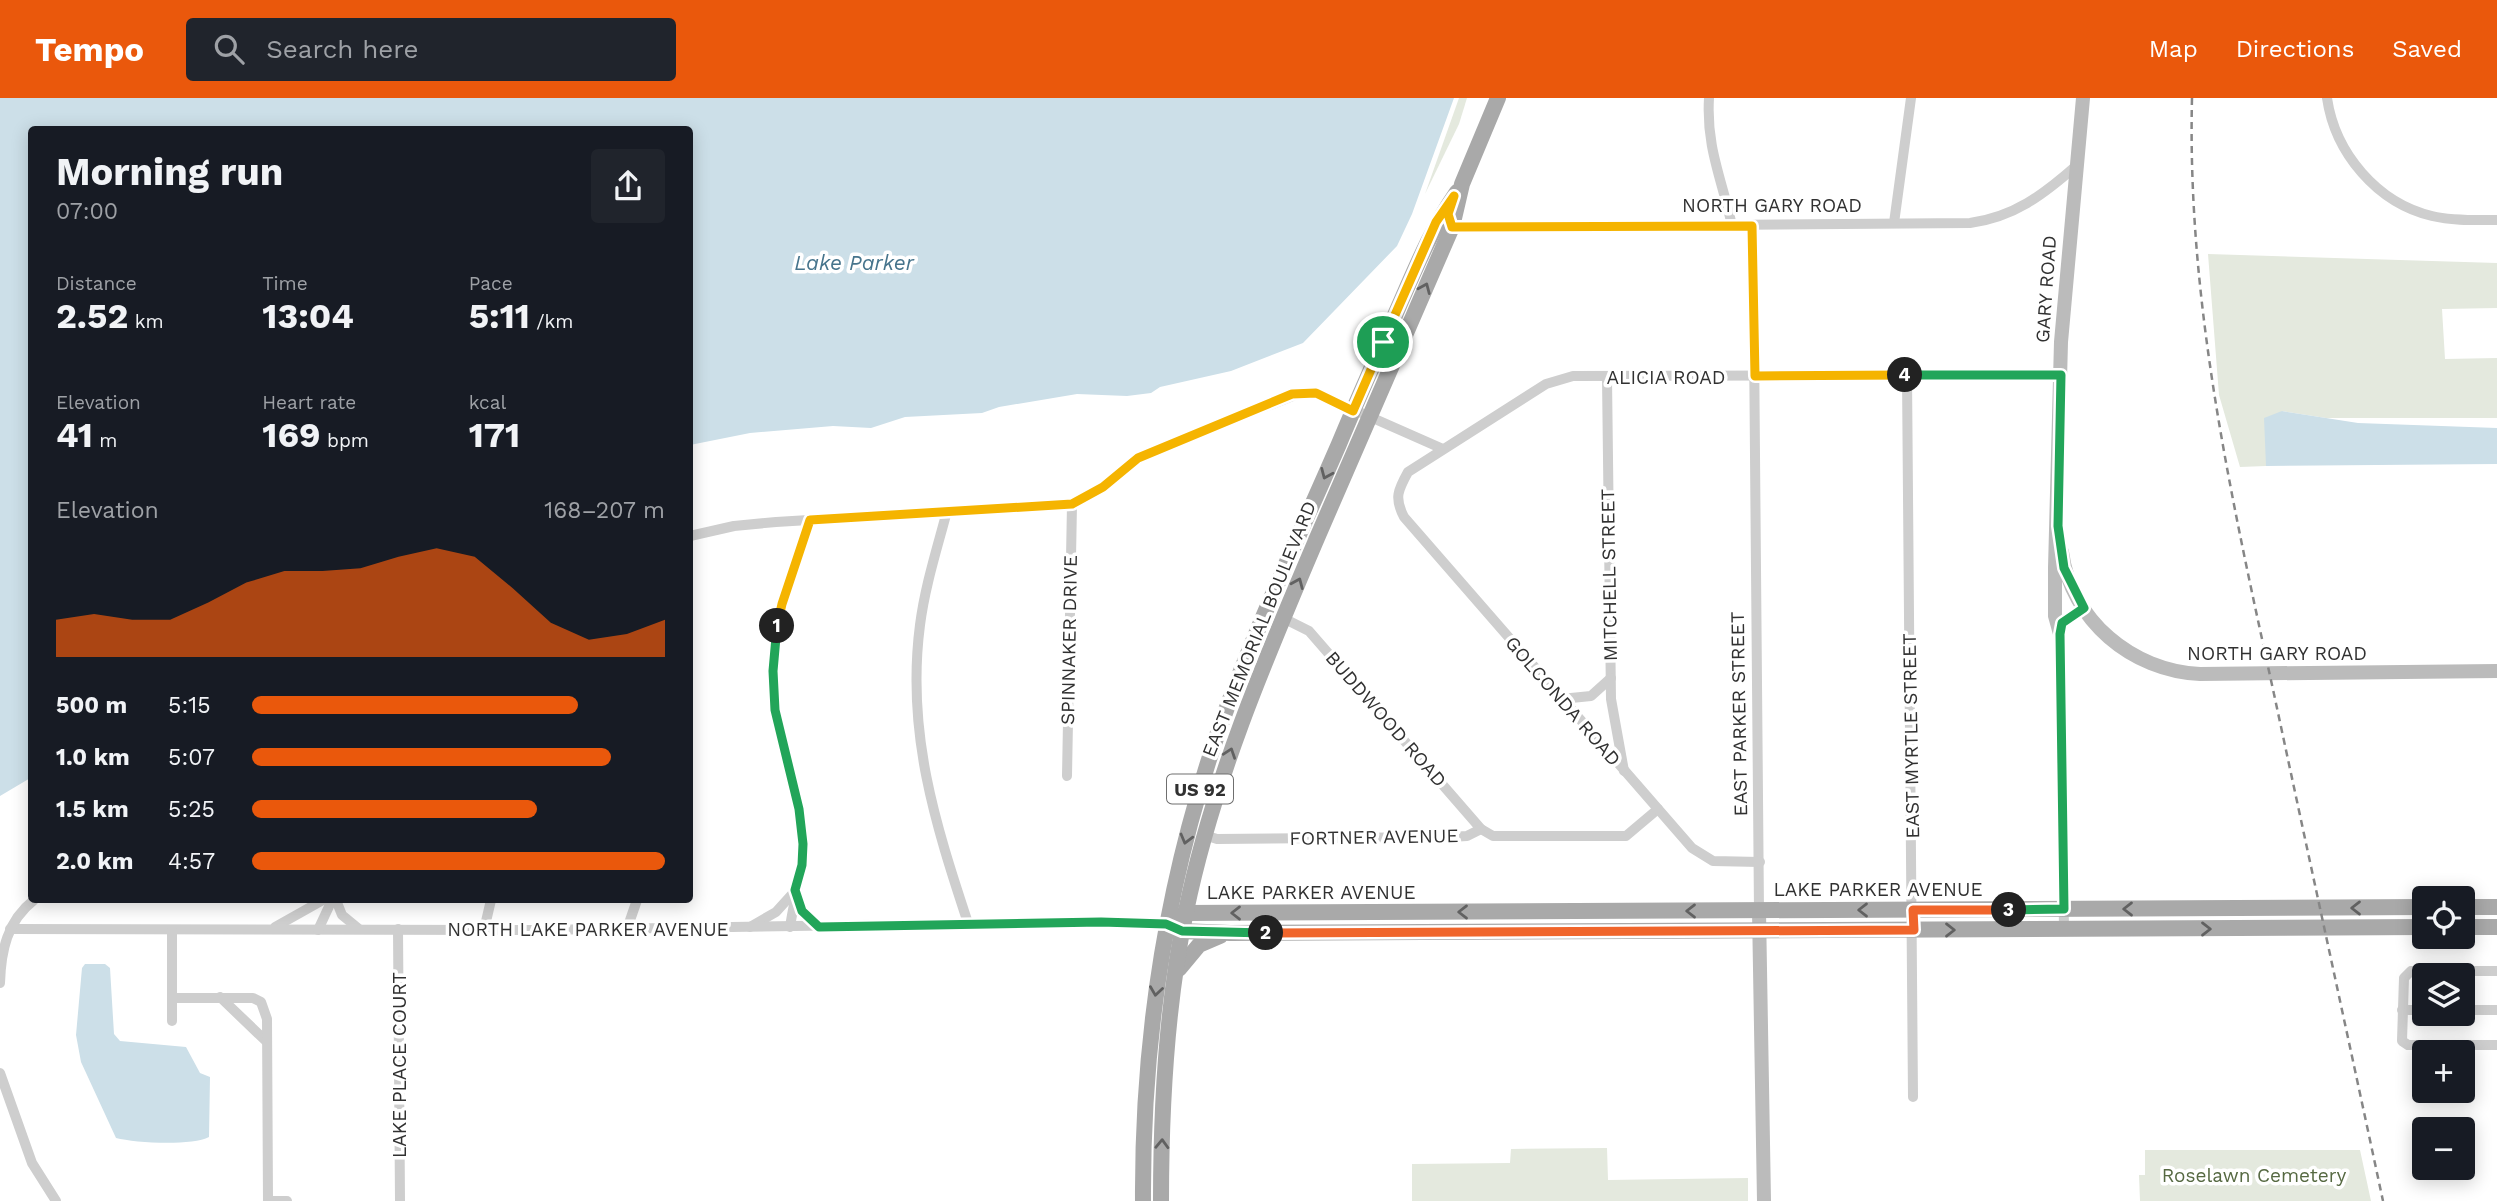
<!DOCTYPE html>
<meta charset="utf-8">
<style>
body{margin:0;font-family:"Work Sans",sans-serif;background:#20242c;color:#f1f3f6;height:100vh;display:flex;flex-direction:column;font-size:26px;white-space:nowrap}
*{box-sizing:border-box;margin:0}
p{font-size:23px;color:#9ea1a6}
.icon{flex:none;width:38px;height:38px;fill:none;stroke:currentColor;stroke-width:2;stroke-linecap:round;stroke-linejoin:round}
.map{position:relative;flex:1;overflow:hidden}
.panel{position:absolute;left:28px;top:28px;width:665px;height:777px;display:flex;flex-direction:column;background:#171b24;border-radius:7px;box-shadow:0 4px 18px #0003}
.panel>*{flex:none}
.controls{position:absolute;left:2412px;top:788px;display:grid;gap:14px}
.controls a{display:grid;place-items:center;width:63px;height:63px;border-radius:7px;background:#171b24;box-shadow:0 4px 18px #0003;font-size:35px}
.pin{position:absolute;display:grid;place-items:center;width:60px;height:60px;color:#fff;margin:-30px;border:4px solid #fff;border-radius:50%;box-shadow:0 2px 7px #0007}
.km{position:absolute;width:35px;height:35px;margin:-18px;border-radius:50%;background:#222;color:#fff;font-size:19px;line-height:35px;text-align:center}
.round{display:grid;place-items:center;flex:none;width:74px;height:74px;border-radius:7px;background:#20242c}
.head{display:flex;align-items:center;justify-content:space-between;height:119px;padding:0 28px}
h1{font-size:38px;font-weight:700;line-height:52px}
.stats{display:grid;grid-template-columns:repeat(3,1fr);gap:10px;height:119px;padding:7px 28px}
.stats div{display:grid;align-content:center}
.stats b{font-size:35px;font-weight:700}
.stats small{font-size:19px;font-weight:400}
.stats p{font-size:19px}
.chart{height:196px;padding:14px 28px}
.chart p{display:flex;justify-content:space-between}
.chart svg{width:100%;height:126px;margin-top:7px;fill:#ea580c;opacity:.7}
ul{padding:0 28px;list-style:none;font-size:23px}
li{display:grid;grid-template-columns:112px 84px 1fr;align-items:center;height:52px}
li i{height:18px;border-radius:9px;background:#ea580c}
header{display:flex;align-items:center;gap:42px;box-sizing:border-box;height:98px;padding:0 35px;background:#ea580c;color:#fff}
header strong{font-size:33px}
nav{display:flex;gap:38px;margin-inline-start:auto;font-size:24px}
.search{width:490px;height:63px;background:#20242c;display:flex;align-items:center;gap:18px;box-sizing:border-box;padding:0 24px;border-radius:7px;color:#9ea1a6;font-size:26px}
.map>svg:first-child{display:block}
.green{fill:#e4e9de}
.water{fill:#ccdfe8}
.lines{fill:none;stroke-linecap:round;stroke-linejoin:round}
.street{stroke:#cecece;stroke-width:10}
.secondary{stroke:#bbb;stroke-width:14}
.primary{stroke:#a9a9a9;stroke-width:16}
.rail{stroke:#868686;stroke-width:2.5;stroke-dasharray:7 5;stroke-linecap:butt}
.oneway{stroke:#616161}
.split-1-casing{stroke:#fff;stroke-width:14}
.split-2-casing{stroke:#fff;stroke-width:14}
.split-3-casing{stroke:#fff;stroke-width:14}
.split-4-casing{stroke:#fff;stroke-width:14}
.split-5-casing{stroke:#fff;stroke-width:14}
.split-1{stroke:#f5b400;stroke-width:9}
.split-2{stroke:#22a559;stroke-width:9}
.split-3{stroke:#f0652b;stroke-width:9}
.split-4{stroke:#22a559;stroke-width:9}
.split-5{stroke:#f5b400;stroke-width:9}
.labels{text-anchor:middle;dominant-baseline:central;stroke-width:7;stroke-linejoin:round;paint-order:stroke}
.shield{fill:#fff;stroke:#6f6f6f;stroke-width:2}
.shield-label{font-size:18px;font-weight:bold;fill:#313131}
.street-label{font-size:19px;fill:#313131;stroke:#fff}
.park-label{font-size:19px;fill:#566942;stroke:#fff}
.water-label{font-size:21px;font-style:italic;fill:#46748c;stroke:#fff}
</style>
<header>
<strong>Tempo</strong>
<div class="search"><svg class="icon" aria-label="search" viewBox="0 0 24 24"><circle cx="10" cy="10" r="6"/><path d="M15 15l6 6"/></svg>Search here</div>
<nav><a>Map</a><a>Directions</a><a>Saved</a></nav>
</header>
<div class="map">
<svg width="2497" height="1103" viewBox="0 0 2497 1103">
<rect width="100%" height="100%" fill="#fff"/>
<g class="green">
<polygon points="1459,0 1467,0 1459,26 1425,96"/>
<polygon points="2208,156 2497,165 2497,210 2442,211 2445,261 2497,260 2497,320 2326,320 2282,313 2266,347 2266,368 2240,369 2219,297"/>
<polygon points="1607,1050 1608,1082 1748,1080 1748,1103 1412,1103 1412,1066 1510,1065 1511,1051"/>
<polygon points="2145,1052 2360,1052 2371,1103 2140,1103 2139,1077 2145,1077"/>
</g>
<g class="water">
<polygon points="0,0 1454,0 1412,116 1397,148 1303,245 1231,273 1160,289 1151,295 1127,298 1077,296 999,309 982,315 905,319 871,330 833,328 750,335 690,347 690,32 32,32 32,679 0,698"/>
<polygon points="2282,313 2358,325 2497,330 2497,366 2266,368 2264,320"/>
<path d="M85,866H105L110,870L114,936L120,943L186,949L200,975L210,979L209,1039C192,1048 135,1045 116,1040L81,964L76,937L82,870Z"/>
</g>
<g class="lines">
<g class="street">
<path d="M1709,0C1706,50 1722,81 1732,128"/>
<path d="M2327,0C2335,55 2377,105 2432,118C2453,123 2476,122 2497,122"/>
<polyline points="1894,125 1911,0"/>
<polyline points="1753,128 1759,813"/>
<path d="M1452,129L1970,125C2014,119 2043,97 2076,68"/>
<polyline points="1907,277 1913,999"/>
<polyline points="1607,280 1611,601 1624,673"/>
<path d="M947,413C937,451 925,488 920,527C906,634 935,725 968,825"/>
<polyline points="690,438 734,428 776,424 1072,406 1103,389 1138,360 1300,295 1316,295 1443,351"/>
<polyline points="1283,520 1309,533 1481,731 1493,738 1626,738 1658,711"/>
<polyline points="1561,601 1591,598 1611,580"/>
<polyline points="1067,678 1072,406"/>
<polyline points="1204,737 1217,741 1451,739 1467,738 1481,731"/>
<path d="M1760,764L1713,763L1692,750L1404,419C1394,400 1398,392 1408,374L1546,286L1573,278L2061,277"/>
<polyline points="797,796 802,813 819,829"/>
<polyline points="336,802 342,817 359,831"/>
<polyline points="275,829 323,802"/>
<polyline points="750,829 776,814 795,793"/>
<path d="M790,829C795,795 806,763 802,729C795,675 772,627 773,572C774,518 795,472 810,422"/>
<polyline points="10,831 537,832 1054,824 1166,826"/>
<polyline points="398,831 400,1103"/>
<polyline points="627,831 637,802"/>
<polyline points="318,832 332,802"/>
<polyline points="484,832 491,802"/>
<polyline points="2064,832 2060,536 2062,525 2084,511"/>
<polyline points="2497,873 2411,873 2404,880 2402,943 2408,947 2497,947"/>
<path d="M0,885C1,853 7,823 34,802"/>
<polyline points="220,899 267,944"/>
<polyline points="172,900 253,900 261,904 267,921 268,1103"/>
<polyline points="2402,912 2424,912"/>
<polyline points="2462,912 2497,912"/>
<polyline points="172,923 172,832"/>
<polyline points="0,975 32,1065 56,1103"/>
<polyline points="271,1103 287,1103"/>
</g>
<g class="secondary">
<path d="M2062,454C2071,522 2132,573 2200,576L2497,573"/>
<polyline points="2060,536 2055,518 2055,470 2061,244 2083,0"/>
<polyline points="1759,813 1764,1103"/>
</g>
<g class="primary">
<polyline points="2462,809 2497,809"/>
<polyline points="1166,826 1185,815 2424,809"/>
<polyline points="1166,826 1182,833 1230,835 2424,829"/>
<polyline points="2462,829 2497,829"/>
<polyline points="1179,871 1199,847 1220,838"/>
<path d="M1143,1103C1142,940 1167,778 1222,623C1256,529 1299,438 1339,346C1358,300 1379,254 1399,208C1416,169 1432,130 1457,94"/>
<path d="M1161,1103C1161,1007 1166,908 1186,813C1213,683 1265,562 1317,440C1362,336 1407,232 1452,129L1462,86L1498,0"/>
</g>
<path class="rail" d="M2192,0C2187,203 2231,399 2274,596C2310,765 2347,934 2383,1103"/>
</g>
<defs><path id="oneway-chevron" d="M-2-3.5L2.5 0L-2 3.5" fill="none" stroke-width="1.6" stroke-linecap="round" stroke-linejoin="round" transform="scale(1.75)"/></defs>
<g class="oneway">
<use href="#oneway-chevron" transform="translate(1425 190) rotate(-67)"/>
<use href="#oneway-chevron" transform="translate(1326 376) rotate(113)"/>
<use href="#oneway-chevron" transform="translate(1298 485) rotate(-67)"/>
<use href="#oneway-chevron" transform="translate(1230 655) rotate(-71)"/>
<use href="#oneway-chevron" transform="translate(1186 741) rotate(105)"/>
<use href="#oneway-chevron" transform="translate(2356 810) rotate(180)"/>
<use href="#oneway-chevron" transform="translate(2128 811) rotate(180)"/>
<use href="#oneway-chevron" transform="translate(1863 812) rotate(180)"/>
<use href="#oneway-chevron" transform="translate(1691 813) rotate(180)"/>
<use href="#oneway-chevron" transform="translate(1463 814) rotate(180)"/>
<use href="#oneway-chevron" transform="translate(1236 815) rotate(180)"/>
<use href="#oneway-chevron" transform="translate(2206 831)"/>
<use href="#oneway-chevron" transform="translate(1950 832)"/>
<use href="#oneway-chevron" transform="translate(1156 893) rotate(98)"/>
<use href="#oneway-chevron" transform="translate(1162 1046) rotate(-88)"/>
</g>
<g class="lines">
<defs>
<polyline id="split-1" points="777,528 782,506 810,422 1072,406 1103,389 1138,360 1292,296 1316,295 1353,313 1383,244"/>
<polyline id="split-2" points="777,528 773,573 775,612 799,711 803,746 802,767 795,792 802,813 819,829 1101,824 1166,826 1182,833 1266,835"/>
<polyline id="split-3" points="1266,835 1914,832 1913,812 2009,812"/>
<polyline id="split-4" points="1905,277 2061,277 2058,428 2064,470 2084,510 2062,525 2060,536 2064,811 2009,812"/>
<polyline id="split-5" points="1383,244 1436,124 1454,98 1448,116 1452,129 1752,128 1755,278 1905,277"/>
</defs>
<use href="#split-1" class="split-1-casing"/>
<use href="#split-2" class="split-2-casing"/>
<use href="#split-3" class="split-3-casing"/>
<use href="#split-4" class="split-4-casing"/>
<use href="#split-5" class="split-5-casing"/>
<use href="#split-1" class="split-1"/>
<use href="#split-2" class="split-2"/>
<use href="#split-3" class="split-3"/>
<use href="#split-4" class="split-4"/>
<use href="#split-5" class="split-5"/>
</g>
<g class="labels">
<rect class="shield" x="1167" y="676.5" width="66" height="29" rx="5"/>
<g class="shield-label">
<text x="1200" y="691">US 92</text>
</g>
<g class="street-label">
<text x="1772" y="107">NORTH GARY ROAD</text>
<text transform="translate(2046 191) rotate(-86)">GARY ROAD</text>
<text x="1666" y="279">ALICIA ROAD</text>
<text transform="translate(1609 477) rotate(-91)">MITCHELL STREET</text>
<text transform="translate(1259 531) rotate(-68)">EAST MEMORIAL BOULEVARD</text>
<text transform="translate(1069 542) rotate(-89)">SPINNAKER DRIVE</text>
<text x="2277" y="555">NORTH GARY ROAD</text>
<text transform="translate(1563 603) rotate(49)">GOLCONDA ROAD</text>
<text transform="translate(1739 616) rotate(-91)">EAST PARKER STREET</text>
<text transform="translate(1386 621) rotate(49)">BUDDWOOD ROAD</text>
<text transform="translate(1911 638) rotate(-91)">EAST MYRTLE STREET</text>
<text transform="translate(1374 739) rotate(-1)">FORTNER AVENUE</text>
<text x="1878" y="791">LAKE PARKER AVENUE</text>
<text x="1311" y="794">LAKE PARKER AVENUE</text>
<text x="588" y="831">NORTH LAKE PARKER AVENUE</text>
<text transform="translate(399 967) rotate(-90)">LAKE PLACE COURT</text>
</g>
<g class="park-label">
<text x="2254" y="1077">Roselawn Cemetery</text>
</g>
<g class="water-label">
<text x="854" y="164">Lake Parker</text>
</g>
</g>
</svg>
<div class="controls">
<a><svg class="icon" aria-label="locate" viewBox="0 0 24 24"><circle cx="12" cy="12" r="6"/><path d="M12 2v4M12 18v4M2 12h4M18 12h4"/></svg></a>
<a><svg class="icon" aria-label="layers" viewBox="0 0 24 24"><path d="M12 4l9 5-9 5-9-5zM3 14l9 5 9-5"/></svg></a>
<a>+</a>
<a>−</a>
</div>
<div class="pin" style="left:1383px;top:244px;background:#1e9e55"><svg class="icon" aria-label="arrive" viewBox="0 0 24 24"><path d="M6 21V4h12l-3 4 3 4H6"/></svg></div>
<b class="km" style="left:777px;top:528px">1</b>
<b class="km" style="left:1266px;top:835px">2</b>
<b class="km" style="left:2009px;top:812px">3</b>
<b class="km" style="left:1905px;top:277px">4</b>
<section class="panel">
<div class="head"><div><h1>Morning run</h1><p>07:00</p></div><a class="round"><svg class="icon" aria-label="share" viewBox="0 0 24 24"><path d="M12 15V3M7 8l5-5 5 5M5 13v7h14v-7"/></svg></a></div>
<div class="stats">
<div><p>Distance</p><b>2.52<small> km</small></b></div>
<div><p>Time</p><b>13:04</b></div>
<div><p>Pace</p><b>5:11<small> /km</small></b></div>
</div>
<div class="stats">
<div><p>Elevation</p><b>41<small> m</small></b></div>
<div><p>Heart rate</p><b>169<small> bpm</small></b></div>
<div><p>kcal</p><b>171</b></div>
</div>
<div class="chart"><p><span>Elevation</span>168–207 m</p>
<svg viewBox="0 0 160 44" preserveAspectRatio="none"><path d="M0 44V31L10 29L20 31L30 31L40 25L50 18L60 14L70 14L80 13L90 9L100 6L110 9L120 20L130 32L140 38L150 36L160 31V44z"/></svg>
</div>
<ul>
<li><b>500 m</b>5:15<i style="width:79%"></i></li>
<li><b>1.0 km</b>5:07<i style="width:87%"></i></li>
<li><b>1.5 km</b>5:25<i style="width:69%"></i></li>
<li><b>2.0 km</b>4:57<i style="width:100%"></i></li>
</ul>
</section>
</div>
